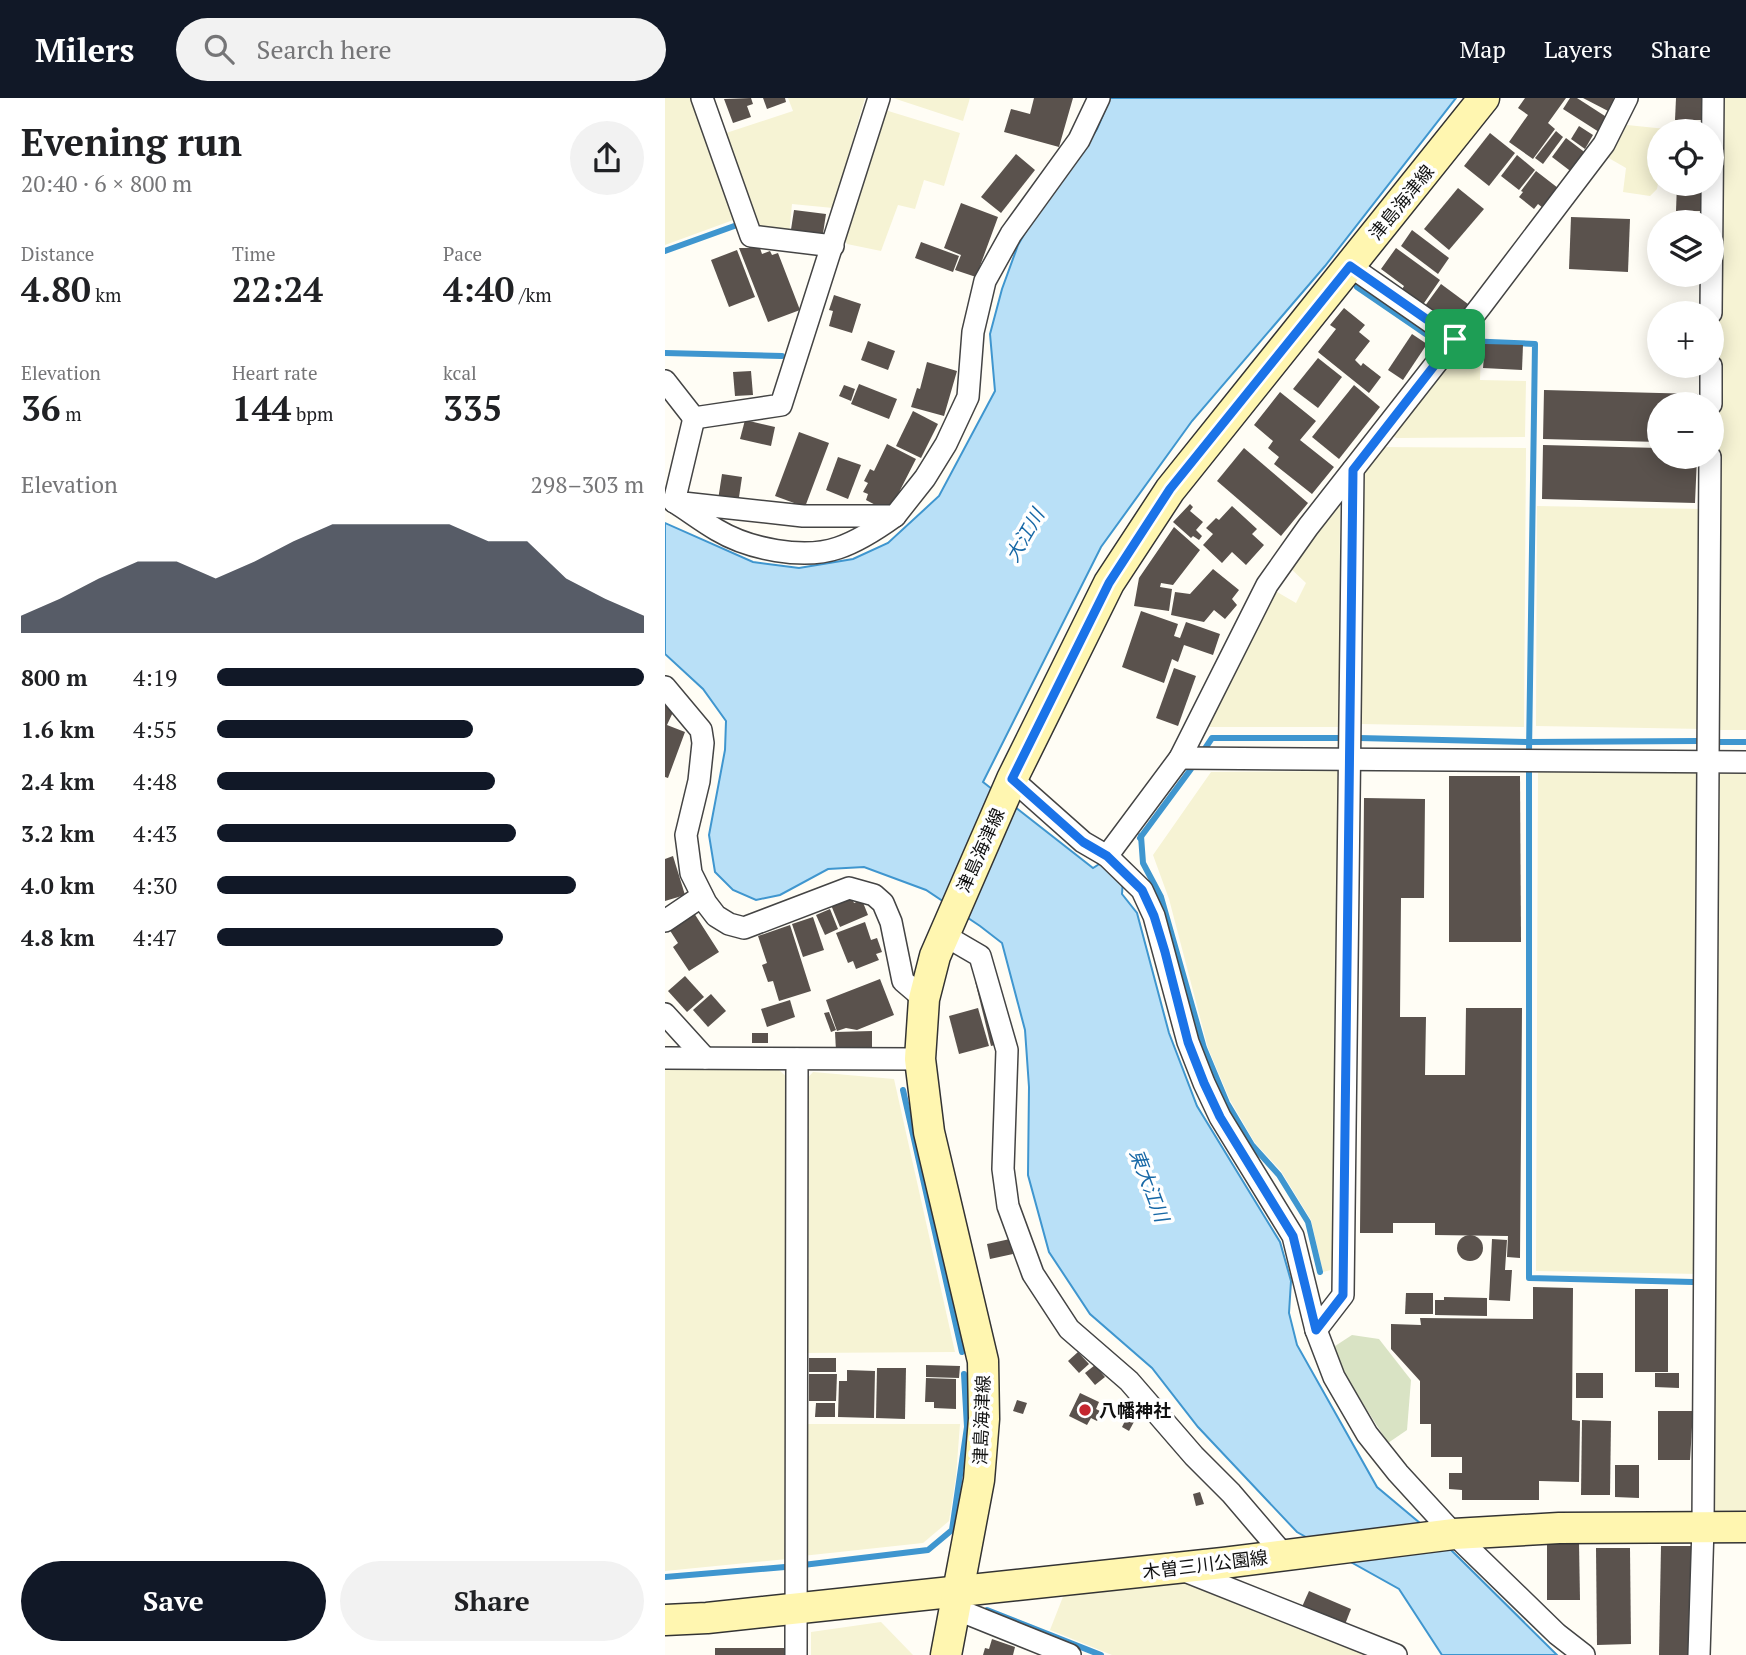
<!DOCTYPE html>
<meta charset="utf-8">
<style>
body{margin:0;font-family:"PT Serif","Noto Sans JP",serif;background:#f2f2f2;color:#202124;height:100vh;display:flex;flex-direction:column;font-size:26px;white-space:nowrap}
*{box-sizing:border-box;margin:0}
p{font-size:23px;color:#757577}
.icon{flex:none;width:38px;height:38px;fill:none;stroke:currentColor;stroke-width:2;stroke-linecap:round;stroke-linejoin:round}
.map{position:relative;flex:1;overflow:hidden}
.side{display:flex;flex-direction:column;background:#fff;width:665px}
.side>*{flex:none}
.fabs{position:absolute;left:982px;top:21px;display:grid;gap:14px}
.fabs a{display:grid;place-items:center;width:77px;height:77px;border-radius:50%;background:#fff;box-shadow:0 4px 18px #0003;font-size:35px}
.pin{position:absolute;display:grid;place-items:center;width:60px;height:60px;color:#fff;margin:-30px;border-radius:14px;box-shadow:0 4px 10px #0006}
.round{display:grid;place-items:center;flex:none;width:74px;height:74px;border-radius:37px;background:#f2f2f2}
.summary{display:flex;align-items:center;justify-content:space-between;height:119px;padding:0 21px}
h1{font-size:38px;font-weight:700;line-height:52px}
.metrics{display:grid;grid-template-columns:repeat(3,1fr);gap:10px;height:119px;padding:7px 21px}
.metrics div{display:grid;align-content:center}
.metrics b{font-size:35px;font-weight:700}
.metrics small{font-size:19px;font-weight:400}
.metrics p{font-size:19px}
.chart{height:196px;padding:14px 21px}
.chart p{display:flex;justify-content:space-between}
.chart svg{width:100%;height:126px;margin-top:7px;fill:#111827;opacity:.7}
.action{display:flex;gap:14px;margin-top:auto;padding:14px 21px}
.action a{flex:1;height:80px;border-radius:42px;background:#111827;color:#fff;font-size:28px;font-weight:700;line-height:80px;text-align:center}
.action a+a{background:#f2f2f2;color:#202124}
ul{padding:0 21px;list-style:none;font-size:23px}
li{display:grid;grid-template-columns:112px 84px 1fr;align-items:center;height:52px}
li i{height:18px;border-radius:9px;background:#111827}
header{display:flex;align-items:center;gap:42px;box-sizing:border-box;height:98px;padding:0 35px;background:#111827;color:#fff}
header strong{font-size:33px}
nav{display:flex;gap:38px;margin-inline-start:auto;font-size:24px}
.search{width:490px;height:63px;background:#f2f2f2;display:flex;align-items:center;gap:18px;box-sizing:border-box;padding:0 24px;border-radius:38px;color:#757577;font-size:26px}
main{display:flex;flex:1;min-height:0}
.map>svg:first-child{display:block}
.farmland{fill:#f6f3d4}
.cemetery{fill:#d9e3c4}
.water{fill:#b9e0f7;stroke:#3f96cf;stroke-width:2}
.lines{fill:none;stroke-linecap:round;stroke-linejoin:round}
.stream{stroke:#3f96cf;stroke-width:6}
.building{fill:#5a524d}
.minor-casing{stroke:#444;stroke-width:24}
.secondary-casing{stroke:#333;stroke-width:33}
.minor{stroke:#fff;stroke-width:21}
.secondary{stroke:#fff6b0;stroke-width:30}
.route-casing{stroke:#fff;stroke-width:14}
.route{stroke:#1a73e8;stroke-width:9}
.poi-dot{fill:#c4262e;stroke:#fff;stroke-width:2.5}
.labels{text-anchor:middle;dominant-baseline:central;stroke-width:7;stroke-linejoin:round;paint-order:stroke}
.street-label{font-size:18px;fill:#111;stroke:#fff}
.poi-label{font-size:18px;font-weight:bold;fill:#111;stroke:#fff;text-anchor:start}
.water-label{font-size:19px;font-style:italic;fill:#1768a6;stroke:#fff}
</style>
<header>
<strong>Milers</strong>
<div class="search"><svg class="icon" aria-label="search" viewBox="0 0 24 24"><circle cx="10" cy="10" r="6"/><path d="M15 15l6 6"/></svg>Search here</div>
<nav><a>Map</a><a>Layers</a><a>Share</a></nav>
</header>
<main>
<section class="side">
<div class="summary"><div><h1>Evening run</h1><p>20:40 · 6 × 800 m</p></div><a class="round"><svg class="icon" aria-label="share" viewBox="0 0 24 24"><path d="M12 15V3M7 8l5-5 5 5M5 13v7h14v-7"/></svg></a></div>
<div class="metrics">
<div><p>Distance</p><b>4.80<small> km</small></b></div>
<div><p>Time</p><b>22:24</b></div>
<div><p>Pace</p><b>4:40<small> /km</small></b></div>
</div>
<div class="metrics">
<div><p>Elevation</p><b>36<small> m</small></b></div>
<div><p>Heart rate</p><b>144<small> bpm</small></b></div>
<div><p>kcal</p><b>335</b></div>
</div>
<div class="chart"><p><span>Elevation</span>298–303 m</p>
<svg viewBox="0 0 160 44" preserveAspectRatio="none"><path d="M0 44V38L10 32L20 25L30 19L40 19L50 25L60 19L70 12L80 6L90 6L100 6L110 6L120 12L130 12L140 25L150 32L160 38V44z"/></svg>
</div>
<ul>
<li><b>800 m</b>4:19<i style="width:100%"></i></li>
<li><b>1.6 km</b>4:55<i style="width:60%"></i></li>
<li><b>2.4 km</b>4:48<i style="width:65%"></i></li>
<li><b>3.2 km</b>4:43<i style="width:70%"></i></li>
<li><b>4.0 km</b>4:30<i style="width:84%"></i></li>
<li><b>4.8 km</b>4:47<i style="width:67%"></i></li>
</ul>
<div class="action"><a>Save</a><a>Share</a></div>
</section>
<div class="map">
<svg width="1081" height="1557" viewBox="0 0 1081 1557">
<rect width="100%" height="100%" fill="#fffdf5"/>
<g class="farmland">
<polygon points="0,0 29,0 71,121 0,147"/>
<polygon points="123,0 200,0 168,110 127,106 124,137 98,135 86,122 55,37 128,13"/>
<polygon points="228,0 305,0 298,23"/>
<polygon points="1055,0 1081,0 1081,632 1052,632"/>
<polygon points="220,12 295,35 279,88 259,82 250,111 233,107 216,153 182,146 180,141"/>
<polygon points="962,27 1001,31 1001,33 994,33 994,79 992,91 985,98 958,94 961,70 942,59"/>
<polygon points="803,245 816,246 815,282 861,283 860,339 731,340 723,335 785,258 791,262"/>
<polygon points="713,349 861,350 859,629 695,626 697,372"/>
<polygon points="671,405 675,408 674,629 543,629 539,624 607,491 631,505 641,485 622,467"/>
<polygon points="872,408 1039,411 1038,631 871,628"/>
<polygon points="873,669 1029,671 1037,681 1034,1176 871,1173"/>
<polygon points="1057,670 1081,670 1081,1419 1050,1419 1044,1411 1047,681"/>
<polygon points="673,673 673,1170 658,1174 646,1122 616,1073 590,1045 565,1002 543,950 504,801 488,757 546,674"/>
<polygon points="0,971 113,971 126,983 122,1461 0,1473"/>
<polygon points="148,974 229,981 290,1254 139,1255 140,983"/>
<polygon points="138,1326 295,1326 291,1378 284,1423 258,1445 137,1458"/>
<polygon points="509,1479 705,1557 447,1557 385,1532 401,1491"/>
<polygon points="216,1524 248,1557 146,1557 146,1534"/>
</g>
<polygon class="cemetery" points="687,1237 714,1241 746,1282 742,1332 723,1345 664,1252"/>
<polygon class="water" points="445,0 791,0 660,168 527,323 436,449 318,684 428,770 439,763 458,782 457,796 472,815 504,935 532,1008 615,1144 626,1183 624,1215 632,1247 712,1389 780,1446 892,1557 777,1557 734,1491 632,1434 533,1329 487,1270 425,1216 384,1154 363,1077 364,989 360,932 337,845 315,828 261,792 199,769 163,771 115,797 91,802 68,792 50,774 44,737 60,652 61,623 38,591 0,556 0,425 88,464 134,470 188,461 223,445 274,398 330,293 325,236 337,191 353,147 377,105 407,69 432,31"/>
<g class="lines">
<g class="stream">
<polyline points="0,153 72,127"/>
<polyline points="692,189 771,243"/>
<polyline points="799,246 801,243 870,246 864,654"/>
<polyline points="0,255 117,258"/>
<polyline points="694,640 864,644 1034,643"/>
<polyline points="1051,644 1081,644"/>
<polyline points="539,652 547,640 675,640"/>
<polyline points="864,672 864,1180 1028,1184"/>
<polyline points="476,738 478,765 496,799 539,950 562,1005 587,1047 614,1077 643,1124 655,1174"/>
<polyline points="475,740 526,671"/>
<polyline points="238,992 297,1254"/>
<polyline points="138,1467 263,1452 287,1432 302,1329 299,1276"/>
<polyline points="0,1479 120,1469"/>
<polyline points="322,1512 436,1557"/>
</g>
</g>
<g class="building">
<polygon points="86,0 88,6 82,8 86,19 68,25 59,1"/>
<polygon points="98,0 120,0 121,4 102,11"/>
<polygon points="369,0 408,0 394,49 339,34 346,11 365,16"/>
<polygon points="860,0 901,0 883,25 890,31 868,61 844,44 863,17 853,10"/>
<polygon points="905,0 912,0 943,20 934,34 898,11"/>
<polygon points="918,0 948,0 951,2 945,14"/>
<polygon points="1011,0 1042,0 1042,22 1010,22"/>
<polygon points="914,28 928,37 920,51 906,41"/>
<polygon points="891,33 898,39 878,66 870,60"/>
<polygon points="825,35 850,55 824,88 799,68"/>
<polygon points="901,40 922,56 908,75 887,59"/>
<polygon points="351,56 370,72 336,115 316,99"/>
<polygon points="852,57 870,72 854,92 836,78"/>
<polygon points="871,73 893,90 878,110 873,106 869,111 854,99 858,94 856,93"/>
<polygon points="1012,86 1041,86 1040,113 1011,113"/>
<polygon points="793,90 819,111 784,152 759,131"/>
<polygon points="296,105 333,119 311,179 290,172 296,157 279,150"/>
<polygon points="129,112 161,116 157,142 125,138"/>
<polygon points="906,119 965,121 963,174 904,171"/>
<polygon points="747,132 784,160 773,176 736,148"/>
<polygon points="256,144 294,158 288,174 250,160"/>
<polygon points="74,150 95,150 97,156 105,153 107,157 113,155 135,212 103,224"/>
<polygon points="731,150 775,182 757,208 736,193 739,188 716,171"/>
<polygon points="72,152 90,199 64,209 46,162"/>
<polygon points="776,186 803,206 784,232 757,212"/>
<polygon points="169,197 196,206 187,235 164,228 168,213 164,212"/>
<polygon points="679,210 700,227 694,234 705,243 690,262 696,268 698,265 716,279 704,295 653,254 671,231 665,227"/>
<polygon points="747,236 762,246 738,282 723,272"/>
<polygon points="203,243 230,253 223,272 196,262"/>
<polygon points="820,246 858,247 857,272 818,270"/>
<polygon points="653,260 677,279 653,310 628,291"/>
<polygon points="262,264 292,273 279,318 246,309 252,290 255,291"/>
<polygon points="86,273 88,297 70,298 68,274"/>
<polygon points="194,286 232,301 224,321 186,306"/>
<polygon points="179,287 190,291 186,303 174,298"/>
<polygon points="689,287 715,309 674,361 647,339"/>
<polygon points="879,292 1033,296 1033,306 994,306 994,344 878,341"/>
<polygon points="615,294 651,323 635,342 669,369 647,396 609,366 614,359 603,350 608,343 589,327"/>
<polygon points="248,313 273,326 256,360 231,348"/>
<polygon points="80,322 110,329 106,348 75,341"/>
<polygon points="134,334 164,345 140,409 110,398"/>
<polygon points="222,346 251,361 227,408 223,406 220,412 201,402 203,396 198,394 203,385 199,383 205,371 209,373"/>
<polygon points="878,347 994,350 994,359 1032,359 1030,405 877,401"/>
<polygon points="579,350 643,405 616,438 552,383"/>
<polygon points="173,359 196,367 183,401 161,392"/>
<polygon points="57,376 77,379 73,406 53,402"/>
<polygon points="525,406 528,409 525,413 538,424 531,432 537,438 534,442 528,438 526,440 508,424"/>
<polygon points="567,408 592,431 587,436 599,447 581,467 567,454 557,465 538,447 548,436 541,430 551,420 554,422"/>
<polygon points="509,429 535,452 508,487 496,485 495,489 507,491 504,513 469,508 474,480"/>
<polygon points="548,471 574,492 567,501 572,507 560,521 549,512 539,524 506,517 510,494 525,496"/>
<polygon points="476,513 513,526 509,538 515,540 521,524 555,536 548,557 519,547 513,564 507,561 499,585 457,569"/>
<polygon points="509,570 531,578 513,628 491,620"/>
<polygon points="0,607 9,612 2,627 20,634 3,680 0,679"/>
<polygon points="784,678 855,678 856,844 784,844"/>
<polygon points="699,700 760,701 759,800 736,800 735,919 761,919 760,977 800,977 801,910 857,910 855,1160 842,1159 843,1138 770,1137 770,1125 728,1125 728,1135 695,1135"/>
<polygon points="8,758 20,797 0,803 0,761"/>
<polygon points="186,798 189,805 197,802 203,817 175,829 166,807"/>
<polygon points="165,811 173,831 160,837 151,817"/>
<polygon points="29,815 54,854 24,873 8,849 13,845 4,831"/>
<polygon points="148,819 159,852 138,859 127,826"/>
<polygon points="200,824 206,842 212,840 217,854 211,856 214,862 191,871 188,863 183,865 171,835"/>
<polygon points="125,827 146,893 114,903 108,883 103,884 97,867 102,865 93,838"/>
<polygon points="20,878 39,899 22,914 3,893"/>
<polygon points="215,881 229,917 192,932 181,930 172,933 161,902"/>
<polygon points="316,881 334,946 326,948 310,883"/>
<polygon points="46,896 61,913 43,929 28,912"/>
<polygon points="125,902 130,919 102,929 96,911"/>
<polygon points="313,910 324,948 294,956 284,918"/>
<polygon points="164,914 171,932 166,934 159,915"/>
<polygon points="207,933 207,953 171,953 170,934"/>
<rect x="87" y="935" width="16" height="10"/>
<circle cx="805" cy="1150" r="13"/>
<polygon points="345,1141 348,1156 325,1161 322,1146"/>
<polygon points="827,1141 842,1142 840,1172 847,1172 845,1203 824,1202"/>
<polygon points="868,1189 908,1190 907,1322 915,1323 914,1384 874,1383 874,1402 797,1402 797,1392 784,1391 784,1375 797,1375 797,1359 766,1359 766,1326 755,1326 755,1283 726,1251 726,1226 756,1227 755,1220 868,1221"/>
<rect x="970" y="1191" width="33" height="83"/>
<polygon points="741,1195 768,1195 768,1216 740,1216"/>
<polygon points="779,1199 822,1200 822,1218 770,1217 770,1202 779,1202"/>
<polygon points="413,1254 424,1266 414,1275 403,1263"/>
<rect x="144" y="1260" width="27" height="14"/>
<polygon points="261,1267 295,1268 294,1280 261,1279"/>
<polygon points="430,1267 440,1279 430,1287 420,1275"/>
<polygon points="212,1270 241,1270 240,1321 211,1320"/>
<polygon points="182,1272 210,1273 209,1320 173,1319 174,1283 182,1283"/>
<rect x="911" y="1275" width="27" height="25"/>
<polygon points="990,1275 1014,1275 1014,1290 990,1289"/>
<polygon points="144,1276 172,1276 171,1303 144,1303"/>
<polygon points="261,1280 291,1281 291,1311 269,1310 269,1304 260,1304"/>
<polygon points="415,1295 434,1304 431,1311 437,1314 432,1323 426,1320 422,1327 404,1318"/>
<polygon points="352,1302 362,1305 358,1316 348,1313"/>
<polygon points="151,1305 170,1305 170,1319 150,1319"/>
<polygon points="993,1313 1028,1313 1025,1362 993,1362"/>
<polygon points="462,1319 470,1322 464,1333 457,1329"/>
<polygon points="917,1322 946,1323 945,1397 916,1397"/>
<polygon points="950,1367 974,1367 974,1400 950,1399"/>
<polygon points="535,1394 539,1406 531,1408 528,1396"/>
<polygon points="882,1445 914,1445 915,1502 882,1502"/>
<polygon points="996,1448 1027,1448 1026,1557 994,1557"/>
<polygon points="931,1450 965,1450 966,1546 932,1547"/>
<polygon points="644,1493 686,1511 679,1529 636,1511"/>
<polygon points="327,1541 350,1549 348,1557 318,1557 320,1550 324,1551"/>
<rect x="50" y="1550" width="70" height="7"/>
</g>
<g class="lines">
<defs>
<g id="minor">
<polyline points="37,0 86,138 168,148"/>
<polyline points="685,168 790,241"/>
<polyline points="1046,215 1048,0"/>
<polyline points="0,283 29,320"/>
<polyline points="1046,306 1046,268"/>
<polyline points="29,320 9,404 138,418 230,418 260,380 281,346 303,299 308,234 320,183 346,136 414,42 434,0"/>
<polyline points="29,320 116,307 214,0"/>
<path d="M11,405C25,414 38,424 52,432C84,451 138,462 173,450C194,443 212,431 230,418"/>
<polyline points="0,589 36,632 38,645 34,683 21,737 26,775 41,805 51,818 64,826 79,830 184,790 209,797 218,805 226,824 238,883 259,901"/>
<polyline points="515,660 1081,664"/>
<polyline points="347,681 418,744 442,758"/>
<polyline points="0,823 37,798"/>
<polyline points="291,844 315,858 342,952 338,1071 343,1108 368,1176 404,1231 464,1283 529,1358 566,1395 619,1457"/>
<polyline points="0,916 40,960"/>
<polyline points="0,960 255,961"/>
<polyline points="651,1232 678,1197 688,372"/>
<polyline points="515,1471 731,1557"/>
<polyline points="291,1511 405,1557"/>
<polyline points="131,1557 132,961"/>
<polyline points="919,1557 892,1536 789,1436 733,1375 702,1336 669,1279 651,1232 628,1138 555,1019 539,985 523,944 489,818 477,792 442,758 515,660 602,487 643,429 816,208 939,46 962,0"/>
<polyline points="1034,1557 1038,1429 1045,359"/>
</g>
<g id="secondary">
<polyline points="0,1522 42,1520 558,1465 789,1436 894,1430 1081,1429"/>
<polyline points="281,1557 314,1382 319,1321 318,1263 264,1034 255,961 259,901 270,858 347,681 444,485 505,392 819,0"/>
</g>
</defs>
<use href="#minor" class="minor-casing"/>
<use href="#secondary" class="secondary-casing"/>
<use href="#minor" class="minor"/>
<use href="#secondary" class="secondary"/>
</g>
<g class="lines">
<defs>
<polygon id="route" points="685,168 790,241 688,372 678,1197 651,1232 628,1138 555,1019 539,985 523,944 500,854 489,818 477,792 442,758 418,744 347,681 444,485 505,391"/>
</defs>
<use href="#route" class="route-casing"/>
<use href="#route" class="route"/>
</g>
<circle class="poi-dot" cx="420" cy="1312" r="7"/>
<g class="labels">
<g class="street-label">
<text transform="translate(736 104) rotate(-51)">津島海津線</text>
<text transform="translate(315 752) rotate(-66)">津島海津線</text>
<text transform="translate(316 1322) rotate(-88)">津島海津線</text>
<text transform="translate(540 1466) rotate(-7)">木曽三川公園線</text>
</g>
<g class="poi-label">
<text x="434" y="1312">八幡神社</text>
</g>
<g class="water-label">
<text transform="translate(359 437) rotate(-60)">大江川</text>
<text transform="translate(485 1087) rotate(69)">東大江川</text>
</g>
</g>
</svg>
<div class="fabs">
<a><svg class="icon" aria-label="locate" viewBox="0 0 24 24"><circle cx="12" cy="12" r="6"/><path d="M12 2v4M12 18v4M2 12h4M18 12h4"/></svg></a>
<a><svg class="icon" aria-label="layers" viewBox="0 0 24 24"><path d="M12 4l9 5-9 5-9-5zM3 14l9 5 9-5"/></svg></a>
<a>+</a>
<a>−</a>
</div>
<div class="pin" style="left:790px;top:241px;background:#1e9e55"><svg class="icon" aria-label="arrive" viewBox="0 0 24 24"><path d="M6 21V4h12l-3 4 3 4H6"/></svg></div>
</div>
</main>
